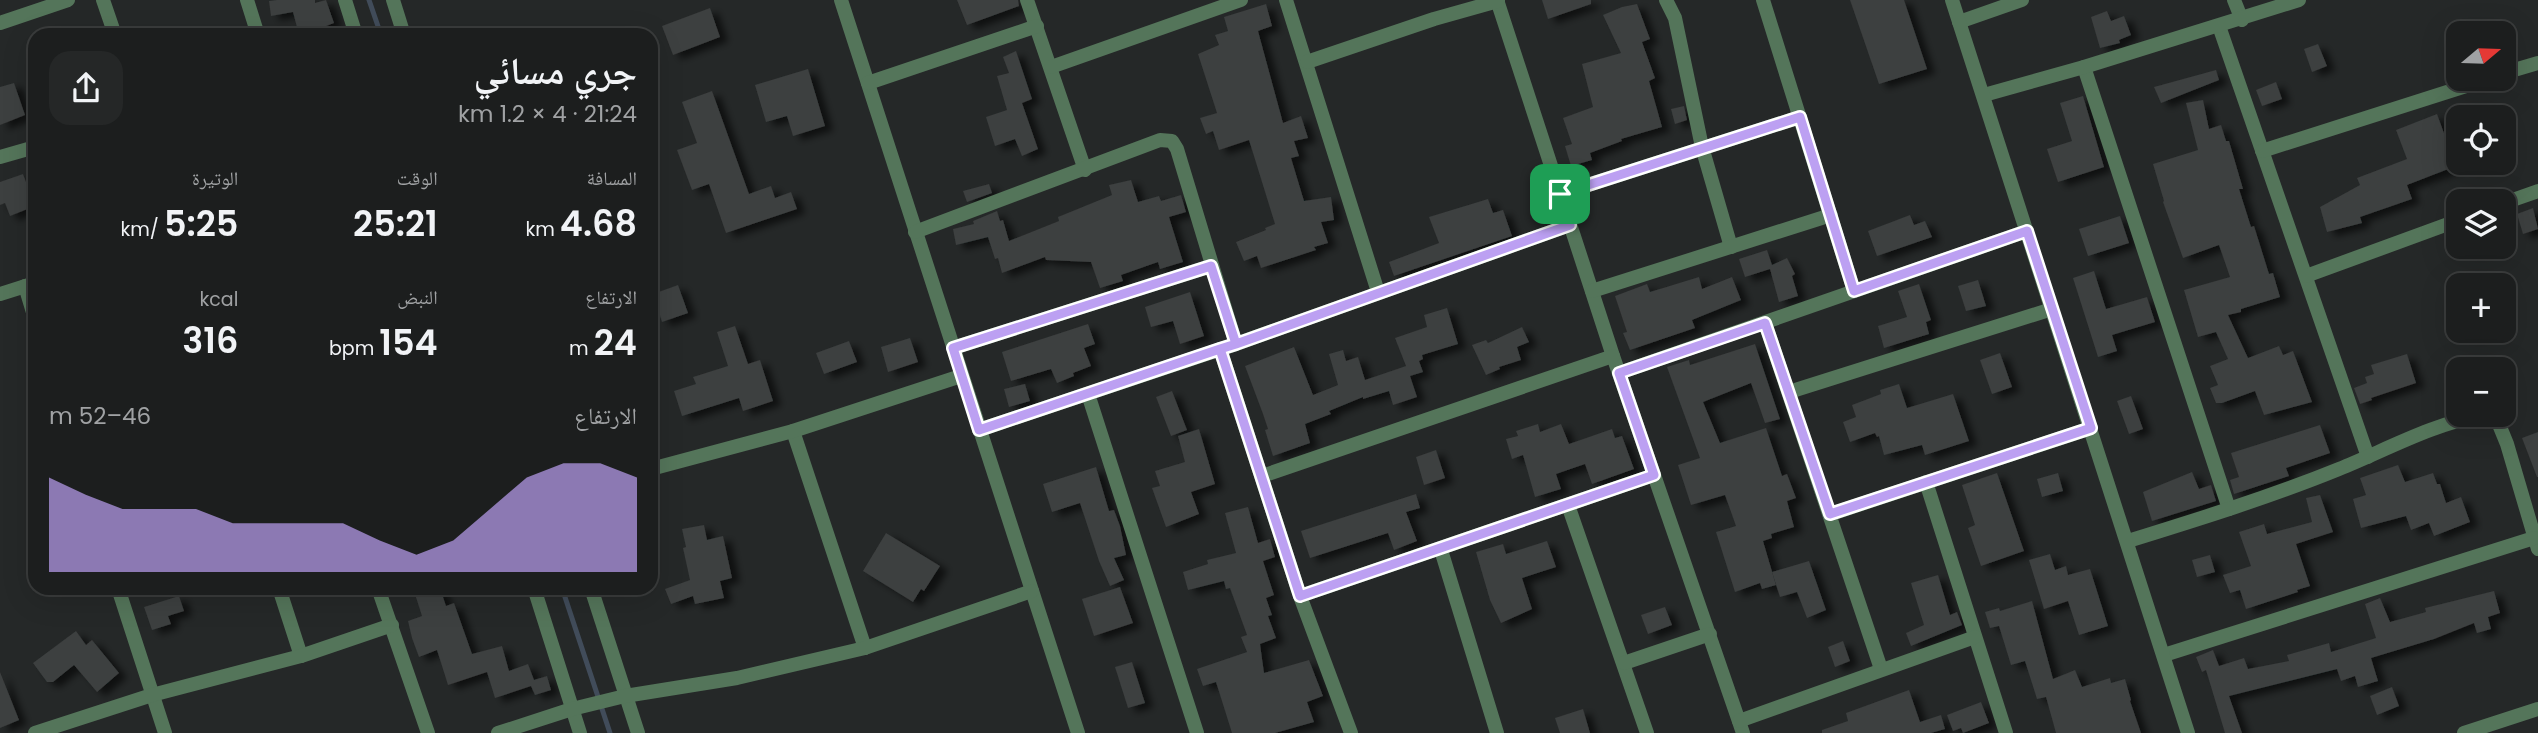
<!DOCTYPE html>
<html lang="ar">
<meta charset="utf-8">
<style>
body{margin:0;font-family:Poppins,"Noto Naskh Arabic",sans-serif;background:#252727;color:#f1f3f6;direction:rtl;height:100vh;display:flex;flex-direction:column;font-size:26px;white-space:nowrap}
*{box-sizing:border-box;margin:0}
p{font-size:23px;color:#a0a2a4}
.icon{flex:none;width:38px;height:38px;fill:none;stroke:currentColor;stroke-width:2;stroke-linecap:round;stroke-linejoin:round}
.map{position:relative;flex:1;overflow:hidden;direction:ltr}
.panel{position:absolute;left:28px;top:28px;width:630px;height:567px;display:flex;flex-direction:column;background:#1c1e1e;border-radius:21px;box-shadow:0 7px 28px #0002,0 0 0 2px #3a3c3c;direction:rtl}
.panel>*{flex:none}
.needle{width:46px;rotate:71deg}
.fabs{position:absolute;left:2446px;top:21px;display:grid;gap:14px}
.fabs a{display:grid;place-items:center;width:70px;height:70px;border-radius:14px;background:#1c1e1e;box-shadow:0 7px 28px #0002,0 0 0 2px #3a3c3c;font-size:35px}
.pin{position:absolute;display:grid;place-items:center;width:60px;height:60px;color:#fff;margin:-30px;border-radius:14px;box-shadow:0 4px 10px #0006}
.round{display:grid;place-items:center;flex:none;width:74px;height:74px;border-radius:21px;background:#252727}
.summary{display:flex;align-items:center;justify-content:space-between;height:119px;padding:0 21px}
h1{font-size:38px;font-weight:600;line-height:52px}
.stats{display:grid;grid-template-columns:repeat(3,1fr);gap:10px;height:119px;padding:7px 21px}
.stats div{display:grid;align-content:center}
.stats b{font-size:35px;font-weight:600}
.stats small{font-size:19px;font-weight:400}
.stats p{font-size:19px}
.chart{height:196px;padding:14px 21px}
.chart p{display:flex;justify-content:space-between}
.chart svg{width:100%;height:126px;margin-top:7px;fill:#bca0f2;opacity:.7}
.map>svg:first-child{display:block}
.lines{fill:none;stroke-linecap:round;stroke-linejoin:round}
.stream{stroke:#414c5a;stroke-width:5}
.building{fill:#3c3f3f;filter:url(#shadow)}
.minor{stroke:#54755a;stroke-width:14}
.tertiary{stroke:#54755a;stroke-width:14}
.route-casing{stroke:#fff;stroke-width:14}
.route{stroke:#bca0f2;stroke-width:9}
</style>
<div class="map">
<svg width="2538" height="733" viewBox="0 0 2538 733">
<defs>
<filter id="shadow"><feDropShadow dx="8" dy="4.5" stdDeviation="3.5" flood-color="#0009"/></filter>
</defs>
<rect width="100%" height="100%" fill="#252828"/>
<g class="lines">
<g class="stream">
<polyline points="369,0 381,35"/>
<polyline points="562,588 610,733"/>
</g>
</g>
<g class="building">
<polygon points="277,0 315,0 315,3 326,0 334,23 316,30 318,35 299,35 293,12 271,16 269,1"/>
<polygon points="957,0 1018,0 1019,6 967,25"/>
<polygon points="1542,0 1591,0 1591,4 1548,19"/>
<polygon points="1850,0 1904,0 1927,69 1879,84"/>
<polygon points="1266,4 1272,26 1258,31 1283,123 1301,116 1308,138 1294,141 1299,156 1291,158 1304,201 1331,197 1334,220 1321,222 1328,243 1314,247 1316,250 1261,268 1257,256 1244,261 1236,242 1266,230 1265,228 1275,224 1249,140 1219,150 1213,131 1206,134 1200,118 1217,113 1198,54 1219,45 1215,35 1228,31 1224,17"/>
<polygon points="1637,4 1650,39 1642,42 1655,78 1649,81 1662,127 1621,139 1622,141 1590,153 1592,160 1571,166 1565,146 1572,144 1563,118 1593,107 1582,64 1621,53 1603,15 1622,7"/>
<polygon points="710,8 720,37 673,55 662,26"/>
<polygon points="2107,11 2111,21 2124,16 2131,35 2119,40 2120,43 2100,48 2091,17"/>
<polygon points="2318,44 2327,66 2312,72 2304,49"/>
<polygon points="1016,51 1032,99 1022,103 1038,149 1022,156 1015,139 995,146 986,117 1007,110 997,76 1009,73 1003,57"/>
<polygon points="808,69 825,126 793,136 787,116 766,122 755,85"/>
<polygon points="2216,70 2219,80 2161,103 2154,87"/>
<polygon points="2276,82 2282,99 2262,106 2256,90"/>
<polygon points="14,83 25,115 0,125 0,87"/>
<polygon points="712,91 749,194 771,186 775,198 791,192 797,209 726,233 709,184 692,190 677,150 697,143 682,102"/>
<polygon points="2083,96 2104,167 2058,182 2047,149 2072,141 2060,103"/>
<polygon points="2203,100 2209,129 2221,125 2226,141 2229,141 2243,189 2239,189 2251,227 2254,226 2269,274 2273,273 2280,297 2241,309 2241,312 2228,315 2248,358 2279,346 2283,355 2293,351 2312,402 2264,415 2255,391 2222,403 2216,403 2210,388 2218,385 2210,366 2228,359 2216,332 2198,337 2184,290 2230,277 2219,245 2183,258 2163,202 2164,201 2153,164 2198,150 2186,103"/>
<polygon points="1684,106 1687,120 1675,124 1671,109"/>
<polygon points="2437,114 2456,166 2407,185 2412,199 2360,217 2362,223 2327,232 2320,207 2360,185 2357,178 2407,159 2396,130"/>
<polygon points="23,174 35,206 10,216 5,203 0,205 0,182"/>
<polygon points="1131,180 1138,202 1159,196 1161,201 1181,195 1186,212 1169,217 1183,262 1160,269 1158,262 1121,275 1123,281 1100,288 1091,262 1046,260 1045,257 1002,273 998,258 995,259 988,237 956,245 953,229 974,224 973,221 997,211 1000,221 1003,220 1009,241 1059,221 1058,217 1112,195 1109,185"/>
<polygon points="989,184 992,193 967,202 963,191"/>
<polygon points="1488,199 1493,213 1503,210 1512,236 1394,276 1389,262 1439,243 1429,217"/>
<polygon points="2533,208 2538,229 2523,234 2517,214"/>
<polygon points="1910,215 1914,225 1925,221 1932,237 1877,256 1868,231"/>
<polygon points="2120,216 2129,243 2088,256 2079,229"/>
<polygon points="1767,250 1772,265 1787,258 1795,274 1792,276 1798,296 1779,302 1770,269 1745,277 1739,259"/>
<polygon points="2094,271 2106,309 2147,297 2155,322 2112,335 2117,351 2098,357 2073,278"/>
<polygon points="1699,277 1702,289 1732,277 1741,300 1692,320 1695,328 1630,350 1623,333 1627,332 1615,296 1647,284 1650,292"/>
<polygon points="1978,280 1986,306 1966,311 1958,286"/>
<polygon points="1919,284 1931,320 1926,322 1929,334 1884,348 1878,326 1907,317 1898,291"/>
<polygon points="678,285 688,313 662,322 653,294"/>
<polygon points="1190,292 1204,336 1180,344 1173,321 1151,327 1145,307"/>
<polygon points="1447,308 1458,344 1422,355 1423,359 1419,361 1423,372 1410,376 1417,397 1393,405 1389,391 1363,399 1363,397 1329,411 1331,414 1305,424 1310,443 1273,456 1265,430 1268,429 1263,414 1245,366 1294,347 1313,395 1338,385 1329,354 1343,350 1346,361 1358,357 1365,380 1406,366 1395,338 1427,327 1424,315"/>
<polygon points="1088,324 1095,344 1084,348 1091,366 1073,373 1074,376 1057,383 1051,369 1011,381 1002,352"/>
<polygon points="735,326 748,364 760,360 773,401 743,411 739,398 682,416 674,391 696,384 693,377 728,366 717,332"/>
<polygon points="1522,327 1529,342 1517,347 1521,360 1499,367 1500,369 1486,375 1472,345 1486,340 1488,343"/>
<polygon points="910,338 918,362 888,372 881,347"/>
<polygon points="849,341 857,362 824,374 816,353"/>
<polygon points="1755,344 1780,419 1765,423 1751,383 1703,402 1720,443 1766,428 1782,476 1787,474 1796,498 1787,501 1794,527 1771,534 1772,538 1763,541 1776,585 1762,589 1760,583 1735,592 1716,532 1736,526 1725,495 1691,505 1678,465 1700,458 1667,367 1689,360 1690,365"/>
<polygon points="2000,353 2012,387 1992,394 1980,360"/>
<polygon points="2407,354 2416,383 2371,398 2372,400 2360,404 2354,388 2367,383 2365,377 2374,374 2371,365"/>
<polygon points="1025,384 1030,401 1009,407 1004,389"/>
<polygon points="1899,384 1907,408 1953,394 1969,441 1925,455 1922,445 1884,455 1879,436 1877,437 1875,433 1850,442 1843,422 1856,417 1852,405 1881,394 1880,390"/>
<polygon points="1172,391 1187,430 1171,436 1156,397"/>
<polygon points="2131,396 2143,429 2129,434 2117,401"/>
<polygon points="1538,424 1540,432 1561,424 1569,444 1612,429 1615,438 1622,436 1634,469 1592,484 1585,464 1556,474 1561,489 1535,497 1523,455 1512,459 1506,439 1518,436 1516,431"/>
<polygon points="2320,425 2330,453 2286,468 2289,476 2234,494 2230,480 2239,477 2231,453"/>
<polygon points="1199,429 1215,484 1191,492 1199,514 1166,527 1152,488 1160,486 1155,471 1185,462 1178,436"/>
<polygon points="2538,432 2538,477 2537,477 2522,438"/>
<polygon points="1436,450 1445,478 1424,485 1416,457"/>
<polygon points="2398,465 2405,482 2433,473 2437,484 2440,484 2446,503 2461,497 2470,522 2434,536 2429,523 2411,530 2406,516 2361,528 2353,499 2366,495 2360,478"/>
<polygon points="1096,467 1109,511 1114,510 1120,526 1126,555 1114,558 1124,580 1110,586 1099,561 1080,503 1052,512 1043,484"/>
<polygon points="2192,472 2199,489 2211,485 2216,501 2152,521 2143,492"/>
<polygon points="1997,473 2024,551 1981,566 1968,528 1975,525 1962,485"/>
<polygon points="2058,473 2063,491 2042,497 2037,479"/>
<polygon points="1416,494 1420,508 1406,512 1417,541 1394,550 1388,533 1310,558 1301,531"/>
<polygon points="2320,495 2333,532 2296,544 2310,586 2297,590 2298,592 2246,609 2240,590 2230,593 2223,575 2251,566 2239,532 2264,524 2267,534 2312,522 2306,498"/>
<polygon points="1248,507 1258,543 1270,539 1275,557 1263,561 1274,595 1266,598 1272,615 1268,616 1276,638 1260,644 1264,673 1309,660 1323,696 1307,702 1314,722 1275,733 1232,733 1216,682 1203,686 1197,669 1247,652 1241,637 1247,635 1230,588 1226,589 1224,581 1188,590 1183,572 1208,564 1207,560 1236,553 1225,513"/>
<polygon points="704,525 707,540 723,536 732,578 720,581 724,598 695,604 693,596 671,604 665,589 690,580 683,548 686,547 682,529"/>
<polygon points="886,533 940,566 924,591 921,589 913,602 863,571"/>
<polygon points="1547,541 1556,567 1522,578 1532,609 1501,623 1490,600 1476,552 1503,544 1506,554"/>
<polygon points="2050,554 2055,570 2066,566 2068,575 2090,569 2108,626 2079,635 2068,601 2044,609 2029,560"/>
<polygon points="2210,555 2215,572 2197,577 2192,560"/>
<polygon points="1809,561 1826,610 1807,618 1797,592 1780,597 1772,572"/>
<polygon points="1938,575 1950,615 1957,612 1962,625 1911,646 1906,633 1924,625 1911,583"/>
<polygon points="1120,587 1133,623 1094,636 1082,599"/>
<polygon points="413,588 440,588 446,606 454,603 472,654 502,646 509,671 528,664 534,680 547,676 551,690 535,695 531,686 495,698 487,672 448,685 437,650 419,657 412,638 408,621 422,616"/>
<polygon points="2494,591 2500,613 2488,617 2491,629 2477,633 2474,623 2434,639 2371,658 2378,681 2358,687 2355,676 2341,681 2337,669 2229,696 2242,733 2225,733 2206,670 2202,672 2196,657 2213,650 2219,666 2244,658 2248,669 2289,661 2287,655 2329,643 2331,652 2376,638 2365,604 2380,598 2390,622 2426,612 2425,608"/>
<polygon points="179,596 184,611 168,616 171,624 152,630 144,607"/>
<polygon points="2032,601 2053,679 2075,670 2082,687 2110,678 2111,683 2125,679 2131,700 2130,701 2141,733 2056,733 2046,697 2037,699 2025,661 2011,665 1999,626 1990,628 1985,612 1999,608 2000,611"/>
<polygon points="1665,607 1672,625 1648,634 1641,615"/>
<polygon points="76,631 86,645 92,640 119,673 97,692 74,665 53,682 47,682 33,663"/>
<polygon points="1843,641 1850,661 1835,667 1828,647"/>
<polygon points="1132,662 1145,703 1128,708 1115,667"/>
<polygon points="0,672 19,720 0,728"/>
<polygon points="2392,687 2399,706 2377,715 2370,696"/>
<polygon points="1909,690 1920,722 1941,715 1945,729 1931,733 1822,733 1822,730 1848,721 1846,713"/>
<polygon points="1981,702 1989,723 1963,733 1961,728 1953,731 1947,715"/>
<polygon points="1583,709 1590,733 1560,733 1555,718"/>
</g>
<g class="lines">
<g class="minor">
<polyline points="103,0 115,35"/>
<polyline points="247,0 258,35"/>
<polyline points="345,0 356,35"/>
<polyline points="393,0 404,35"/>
<polyline points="841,0 1078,733"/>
<polyline points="1027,0 1085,170"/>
<polyline points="1286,0 1378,292"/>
<polyline points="1497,0 1613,356 1743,733"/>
<polyline points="1666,0 1675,18 1702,147 1731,247"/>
<polyline points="1763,0 1854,291"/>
<polyline points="2234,0 2242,20"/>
<polyline points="1959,22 2022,0"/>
<polyline points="0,23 68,0"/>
<polyline points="2219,26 2368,457"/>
<polyline points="1307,62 1434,19 1498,1"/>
<polyline points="1051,67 1241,0"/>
<polyline points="2084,67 2229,509"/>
<polyline points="2504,73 2538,63"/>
<polyline points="868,83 1037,26"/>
<polyline points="1984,95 2084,67 2299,0"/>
<polyline points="2262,151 2488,79"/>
<polyline points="0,157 35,147"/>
<polyline points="1560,194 1800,117"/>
<polyline points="2504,203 2538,191"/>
<polyline points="915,232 1160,140 1172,141 1177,149 1236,344"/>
<polyline points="2306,276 2459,220"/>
<polyline points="25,286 35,319"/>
<polyline points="1592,291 1831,215"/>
<polyline points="0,294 35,283"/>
<polyline points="1765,323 1881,669"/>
<polyline points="953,348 1211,266"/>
<polyline points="1220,349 1300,596 1351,733"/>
<polyline points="1619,373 2027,231"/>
<polyline points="1789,392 2052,309"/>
<polyline points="1088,394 1197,733"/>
<polyline points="2485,415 2490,415 2498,422 2507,444 2538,549"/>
<polyline points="979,430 1236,344 1570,225"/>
<polyline points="793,431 865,648"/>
<polyline points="651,469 793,431 961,376"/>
<polyline points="1262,476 1613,356"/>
<polyline points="1926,482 2006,733"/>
<polyline points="1568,505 1647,733"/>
<polyline points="1831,514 2091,428"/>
<path d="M2128,541C2199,519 2270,497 2339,469C2386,450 2434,423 2484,415"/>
<polyline points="1441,550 1497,733"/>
<polyline points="118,588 165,733"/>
<polyline points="279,588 301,656"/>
<polyline points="378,588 428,733"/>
<polyline points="534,588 580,733"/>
<polyline points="591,588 638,733"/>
<polyline points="1300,596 1654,475"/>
<polyline points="2164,655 2534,538"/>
<polyline points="1624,663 1710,634"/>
<polyline points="1739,721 1975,637"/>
<polyline points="35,733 152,695 301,656 392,625"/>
<polyline points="498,733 572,709 625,696 737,678 865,648 1032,591"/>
</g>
<g class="tertiary">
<polyline points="1952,0 2188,733"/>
<polyline points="2464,733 2538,709"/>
</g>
</g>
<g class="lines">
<defs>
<polyline id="route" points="1560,194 1570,225 1236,344 1220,349 979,430 953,348 1211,266 1236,344 1220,349 1300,596 1654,475 1619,373 1765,323 1830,514 2091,428 2027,231 1854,291 1800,117 1560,194"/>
</defs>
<use href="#route" class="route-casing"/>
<use href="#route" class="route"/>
</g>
</svg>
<div class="fabs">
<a><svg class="needle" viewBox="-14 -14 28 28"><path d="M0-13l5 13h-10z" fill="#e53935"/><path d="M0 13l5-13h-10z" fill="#a0a2a4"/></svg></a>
<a><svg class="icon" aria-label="locate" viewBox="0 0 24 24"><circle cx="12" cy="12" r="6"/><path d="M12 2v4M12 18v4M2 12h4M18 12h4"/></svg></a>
<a><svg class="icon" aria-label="layers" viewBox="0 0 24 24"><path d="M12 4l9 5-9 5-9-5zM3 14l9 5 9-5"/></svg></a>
<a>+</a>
<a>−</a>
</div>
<div class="pin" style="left:1560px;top:194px;background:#1e9e55"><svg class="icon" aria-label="arrive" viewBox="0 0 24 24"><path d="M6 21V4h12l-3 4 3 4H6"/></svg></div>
<section class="panel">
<div class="summary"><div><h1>جري مسائي</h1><p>21:24 · 4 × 1.2 km</p></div><a class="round"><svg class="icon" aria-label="share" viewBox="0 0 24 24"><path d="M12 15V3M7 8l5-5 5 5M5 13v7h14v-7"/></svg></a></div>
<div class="stats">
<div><p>المسافة</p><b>4.68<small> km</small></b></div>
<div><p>الوقت</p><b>25:21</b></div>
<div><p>الوتيرة</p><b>5:25<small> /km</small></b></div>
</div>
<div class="stats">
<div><p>الارتفاع</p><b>24<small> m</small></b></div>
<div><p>النبض</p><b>154<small> bpm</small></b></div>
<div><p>kcal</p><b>316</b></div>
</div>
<div class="chart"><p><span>الارتفاع</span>46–52 m</p>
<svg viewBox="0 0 160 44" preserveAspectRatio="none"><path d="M0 44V11L10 17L20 22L30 22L40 22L50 27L60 27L70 27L80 27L90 33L100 38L110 33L120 22L130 11L140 6L150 6L160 11V44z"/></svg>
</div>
</section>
</div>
